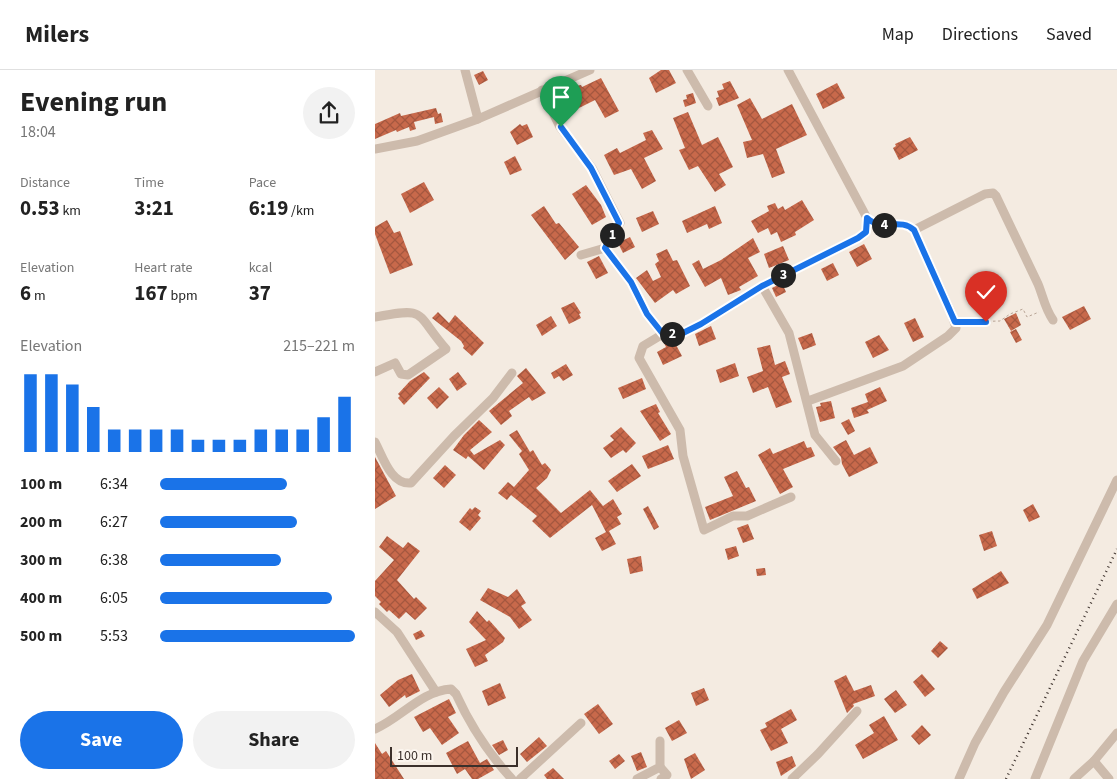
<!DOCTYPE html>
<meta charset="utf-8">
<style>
body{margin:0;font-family:"Source Sans 3",sans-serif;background:#f2f2f2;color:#222;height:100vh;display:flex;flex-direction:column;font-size:19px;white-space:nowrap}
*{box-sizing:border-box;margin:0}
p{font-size:16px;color:#767676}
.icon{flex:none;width:28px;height:28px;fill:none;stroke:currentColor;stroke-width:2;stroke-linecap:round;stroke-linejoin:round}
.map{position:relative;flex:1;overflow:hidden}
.sheet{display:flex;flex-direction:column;background:#fff;width:375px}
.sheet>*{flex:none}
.scale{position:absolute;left:15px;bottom:12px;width:128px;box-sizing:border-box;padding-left:5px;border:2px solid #3b302b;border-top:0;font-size:14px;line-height:18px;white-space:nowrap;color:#3b302b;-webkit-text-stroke:4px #fbf5ee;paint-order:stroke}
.pin{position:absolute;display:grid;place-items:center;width:42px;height:42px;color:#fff;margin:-51px -21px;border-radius:50% 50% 50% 0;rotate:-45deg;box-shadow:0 0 5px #0007}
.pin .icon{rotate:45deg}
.km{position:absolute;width:25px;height:25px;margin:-12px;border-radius:50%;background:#222;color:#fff;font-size:14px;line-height:25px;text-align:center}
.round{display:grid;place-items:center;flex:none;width:52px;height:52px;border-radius:26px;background:#f2f2f2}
.headline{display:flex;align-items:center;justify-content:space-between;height:85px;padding:0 20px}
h1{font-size:28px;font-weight:700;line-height:38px}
.metrics{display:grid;grid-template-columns:repeat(3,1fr);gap:8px;height:85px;padding:5px 20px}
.metrics div{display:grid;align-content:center}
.metrics b{font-size:21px;font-weight:700}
.metrics small{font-size:14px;font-weight:400}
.metrics p{font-size:14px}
.chart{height:140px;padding:10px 20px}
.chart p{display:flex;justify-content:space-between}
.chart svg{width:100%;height:90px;margin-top:5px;stroke:#1a73e8;stroke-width:6}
.button{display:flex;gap:10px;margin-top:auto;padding:10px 20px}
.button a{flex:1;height:58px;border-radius:30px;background:#1a73e8;color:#fff;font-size:20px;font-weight:700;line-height:58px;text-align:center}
.button a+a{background:#f2f2f2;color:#222}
ul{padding:0 20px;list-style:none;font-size:16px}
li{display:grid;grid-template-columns:80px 60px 1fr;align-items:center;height:38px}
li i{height:12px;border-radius:6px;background:#1a73e8}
header{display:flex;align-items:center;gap:30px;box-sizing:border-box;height:70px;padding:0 25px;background:#fff;border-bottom:1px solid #e0e0e0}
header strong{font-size:24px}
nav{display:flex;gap:28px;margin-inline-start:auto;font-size:18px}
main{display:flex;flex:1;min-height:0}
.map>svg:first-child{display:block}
.building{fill:url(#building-cross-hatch)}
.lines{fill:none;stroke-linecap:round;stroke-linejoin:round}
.path{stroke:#b9a596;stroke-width:1;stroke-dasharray:2.5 2.5;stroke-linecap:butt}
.minor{stroke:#cdbbac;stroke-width:9}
.rail{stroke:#3b302b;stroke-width:2.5;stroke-dasharray:1 4;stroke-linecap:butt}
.route-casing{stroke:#fff;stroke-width:10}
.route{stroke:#1a73e8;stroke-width:6}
</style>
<header>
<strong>Milers</strong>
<nav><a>Map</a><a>Directions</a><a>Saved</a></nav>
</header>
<main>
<section class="sheet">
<div class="headline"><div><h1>Evening run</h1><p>18:04</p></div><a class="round"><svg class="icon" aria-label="share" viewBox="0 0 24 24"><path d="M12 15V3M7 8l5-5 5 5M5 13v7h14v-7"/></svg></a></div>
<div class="metrics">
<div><p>Distance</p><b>0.53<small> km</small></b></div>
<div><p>Time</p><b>3:21</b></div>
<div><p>Pace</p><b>6:19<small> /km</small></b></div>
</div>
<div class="metrics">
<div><p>Elevation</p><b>6<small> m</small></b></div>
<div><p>Heart rate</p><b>167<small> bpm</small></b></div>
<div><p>kcal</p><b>37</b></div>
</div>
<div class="chart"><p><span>Elevation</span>215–221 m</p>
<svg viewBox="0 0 160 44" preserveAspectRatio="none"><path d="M5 44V6M15 44V6M25 44V11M35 44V22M45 44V33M55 44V33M65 44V33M75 44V33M85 44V38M95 44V38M105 44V38M115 44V33M125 44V33M135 44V33M145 44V27M155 44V17"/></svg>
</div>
<ul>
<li><b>100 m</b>6:34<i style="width:65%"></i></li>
<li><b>200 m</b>6:27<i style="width:70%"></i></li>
<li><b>300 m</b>6:38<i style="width:62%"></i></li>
<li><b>400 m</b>6:05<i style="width:88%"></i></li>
<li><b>500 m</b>5:53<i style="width:100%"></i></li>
</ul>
<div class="button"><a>Save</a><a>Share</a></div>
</section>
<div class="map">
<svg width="742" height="709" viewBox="0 0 742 709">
<defs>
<pattern id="building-cross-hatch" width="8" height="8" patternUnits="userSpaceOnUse" patternTransform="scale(1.25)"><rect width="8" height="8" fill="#c8694b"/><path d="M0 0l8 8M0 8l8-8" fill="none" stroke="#a4573f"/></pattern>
</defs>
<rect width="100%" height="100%" fill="#f4ebe1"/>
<g class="building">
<polygon points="286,0 294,0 301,13 281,23 274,8"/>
<polygon points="108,1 113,10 104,15 99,5"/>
<polygon points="226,8 244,41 230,48 220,30 200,40 190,21 201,16 206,15 207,17"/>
<polygon points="355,11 364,28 344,36 341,28 344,27 342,21 349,19 347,14"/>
<polygon points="462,13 470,28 448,39 441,24"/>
<polygon points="318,23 321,33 310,37 308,30 312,29 311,25"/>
<polygon points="375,28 387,49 417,34 432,65 401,79 410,103 397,108 388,84 372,88 368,72 377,70 362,35"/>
<polygon points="61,38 63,44 66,43 68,52 60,54 59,47 39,52 41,59 35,61 34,57 22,62 21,60 0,69 0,54 25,43 26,46"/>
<polygon points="313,42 327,75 343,67 358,97 344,104 351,115 340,122 323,96 314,100 304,80 310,78 298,48"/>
<polygon points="145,54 147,56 152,54 158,67 142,75 135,62"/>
<polygon points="277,60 288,79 269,88 281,111 267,119 256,99 239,105 229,85 242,78 245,83 271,70 268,63"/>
<polygon points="535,67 543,80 524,90 518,78 521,76 520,74"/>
<polygon points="140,86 147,100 135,105 129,92"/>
<polygon points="49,112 59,130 35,143 26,124"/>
<polygon points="211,115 226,135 231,147 217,155 197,124"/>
<polygon points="427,130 439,150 420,162 421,165 406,172 402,162 396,165 393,158 383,163 376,151 394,141 392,136 400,133 403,139 408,136 410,140"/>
<polygon points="169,136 181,154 184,153 204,177 190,190 156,145"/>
<polygon points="340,136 347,153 334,159 332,154 312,163 307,151"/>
<polygon points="278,141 284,154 267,162 261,148"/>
<polygon points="12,150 19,163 25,161 38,195 15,204 0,164 0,157"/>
<polygon points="255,167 260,177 248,183 243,173"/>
<polygon points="378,168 385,182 373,188 383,206 364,217 366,220 353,225 346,208 330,217 317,194 324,190 328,199 346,190"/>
<polygon points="489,174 497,189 482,197 474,182"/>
<polygon points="408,176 414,190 394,198 389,184"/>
<polygon points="292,179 298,191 302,190 315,216 301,224 298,220 280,233 261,208 272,200 278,211 286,207 280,194 284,191 281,184"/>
<polygon points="224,186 233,203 221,209 212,192"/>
<polygon points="458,193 464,205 452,211 446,199"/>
<polygon points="407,213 411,222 401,227 397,218"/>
<polygon points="199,232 206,243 204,244 206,248 194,254 186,238"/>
<polygon points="709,236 716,249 695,260 687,247"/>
<polygon points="63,242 74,253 80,245 109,273 97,286 88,278 89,276 86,271 57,248"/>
<polygon points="641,243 646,255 636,261 629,249"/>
<polygon points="176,246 182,256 167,266 161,255"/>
<polygon points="540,248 549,267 538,272 529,253"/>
<polygon points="336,256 341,269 324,276 320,264"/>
<polygon points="641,259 647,270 641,273 635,262"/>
<polygon points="437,263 441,275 428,280 423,268"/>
<polygon points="504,265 514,280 498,288 490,272"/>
<polygon points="296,270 297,274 300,273 307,286 288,295 282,282 291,277 288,271"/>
<polygon points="395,275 400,295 410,291 415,304 407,307 417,332 401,338 393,317 378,323 372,307 388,301 382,278"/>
<polygon points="360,293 364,306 345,313 341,300"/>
<polygon points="191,294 198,305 188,311 184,306 179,309 176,303"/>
<polygon points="151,298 171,323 157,331 154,327 134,341 137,346 126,355 114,341 148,313 142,306"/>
<polygon points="49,302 55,308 29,335 23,328 25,326 23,324 35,311"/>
<polygon points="83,302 92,314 82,321 74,309"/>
<polygon points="267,308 271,319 248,329 243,318"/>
<polygon points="64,317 74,327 62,339 52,328"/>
<polygon points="505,317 512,331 492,340 494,343 479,348 476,338 493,332 490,324"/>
<polygon points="456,331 460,348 445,352 441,337 446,336 445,333"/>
<polygon points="281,334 285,342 283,343 296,364 285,371 265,341"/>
<polygon points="474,349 480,361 473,365 466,353"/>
<polygon points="104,350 117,362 95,380 99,385 125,370 130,375 109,400 93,386 91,389 78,380 89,365"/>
<polygon points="246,357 261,373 251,383 248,380 236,388 228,378 239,370 235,366"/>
<polygon points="142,360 155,382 158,380 167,395 170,393 176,400 172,408 161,418 186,443 215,420 228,436 238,429 247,444 242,447 246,454 234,461 241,474 227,481 220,468 231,462 217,435 175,468 157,451 162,446 136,425 132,430 123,423 133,412 139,417 154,400 144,384 147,381 134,365"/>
<polygon points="471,370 479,385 495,377 503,393 474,407 467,394 466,387 458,377"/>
<polygon points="429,371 432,378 436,377 440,386 408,399 418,417 405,424 383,385 395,378 398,384"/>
<polygon points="293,375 299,389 273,399 267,386"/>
<polygon points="0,387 21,426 0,439"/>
<polygon points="257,394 266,406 242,422 233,411"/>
<polygon points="70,395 81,405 69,418 58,408"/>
<polygon points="362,401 371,418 374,417 381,431 335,450 330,437 358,426 349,407"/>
<polygon points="658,434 665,447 654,452 648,440"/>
<polygon points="273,436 284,457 279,460 268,439"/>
<polygon points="100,437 106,441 103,445 106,448 95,461 84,452 95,438 97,440"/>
<polygon points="373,454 379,469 368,473 362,458"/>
<polygon points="617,461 622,476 609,481 604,465"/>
<polygon points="12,466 28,478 33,472 45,481 22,510 39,529 41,527 52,538 40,550 31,542 24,549 14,540 12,542 4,534 6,532 0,526 0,511 19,490 4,477"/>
<polygon points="361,476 364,486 353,490 350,479"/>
<polygon points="266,486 268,501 255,504 252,489"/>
<polygon points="390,498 391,505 382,506 381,499"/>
<polygon points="626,501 634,513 602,529 597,519"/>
<polygon points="113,518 133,527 142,519 151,533 146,536 157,550 144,559 135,547 105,530"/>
<polygon points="102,541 112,552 114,550 130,568 128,572 110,585 113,591 100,597 91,579 111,570 94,552"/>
<polygon points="46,560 50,566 41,570 38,564"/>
<polygon points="565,571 573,578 563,588 556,581"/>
<polygon points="37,604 45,621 31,628 30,625 14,637 5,625 23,610"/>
<polygon points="547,604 560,619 550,627 538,612"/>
<polygon points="471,605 479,621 496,615 500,626 478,634 479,636 472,643 459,611"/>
<polygon points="125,613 131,628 113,636 107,621"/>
<polygon points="329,618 334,630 321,636 316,623"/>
<polygon points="521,620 532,635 520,643 509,629"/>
<polygon points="74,629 81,643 73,647 84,663 67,675 55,658 48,662 39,647"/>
<polygon points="223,634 238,654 224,664 209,644"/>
<polygon points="416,639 422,650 406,659 413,673 396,681 385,660 392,657 390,653"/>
<polygon points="509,646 523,670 488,689 480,675 499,663 494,655"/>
<polygon points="304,650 312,663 297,671 290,658"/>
<polygon points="547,655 556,665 544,675 536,666"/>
<polygon points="164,667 172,676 152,692 145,684"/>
<polygon points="128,670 133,680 124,685 117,675"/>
<polygon points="93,671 105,693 112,689 119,700 103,709 97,709 90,699 82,704 71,683"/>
<polygon points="0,673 7,684 11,681 29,709 0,709"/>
<polygon points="266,682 272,697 262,701 256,686"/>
<polygon points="320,683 330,700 316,709 309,689"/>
<polygon points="244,684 250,691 240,699 234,691"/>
<polygon points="417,686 421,696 406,706 401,692"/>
<polygon points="178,698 189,709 172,709 169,705"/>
</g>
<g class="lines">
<polyline class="path" points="588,252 625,251 635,244 648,239 652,247 664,242"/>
<g class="minor">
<polyline points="90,0 103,49"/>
<polyline points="312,0 333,36"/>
<path d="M413,0L492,148C507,162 525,147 539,160L576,242L581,258L573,266L528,296L433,331"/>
<polyline points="167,20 185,57 217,98 245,153 230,178 206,185"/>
<polyline points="0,79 42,71 103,49 215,0"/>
<path d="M539,160L610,124L618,123L621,126C635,155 649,185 663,214C668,226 670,239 678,250"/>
<polyline points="230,178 256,212 272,244 288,264 305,264 327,254 387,216 483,168 491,162 492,148"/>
<polyline points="387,216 414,263 440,365 461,391"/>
<path d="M0,247C53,237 39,242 71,279L33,305L26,304L20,293L0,302"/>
<polyline points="288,264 268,276 264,288 305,360 308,386 329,460 358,446 372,446 416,427"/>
<path d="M0,372C8,387 16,415 36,413L79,366L118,328L137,303"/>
<polyline points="0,542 22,562 61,622"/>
<path d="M0,659C26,648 46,621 76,619L81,624C96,657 113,683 137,709"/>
<polyline points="719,691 734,709"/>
<polyline points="285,697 292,705 286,709"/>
<polyline points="145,709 206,653"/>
<polyline points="262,709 285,697 285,671"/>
<polyline points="417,709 443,684 482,641"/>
<polyline points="584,709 600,673 629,622 672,555 742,410"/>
<polyline points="660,709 708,591 742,534"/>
<polyline points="699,709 719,691 742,663"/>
</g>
<polyline class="rail" points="631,709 742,479"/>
</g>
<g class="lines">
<defs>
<path id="route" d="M186,57L216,98L244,153L230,178L256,212L272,244L288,264H306L326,254L387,216L483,168L491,162L492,148C507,162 525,147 539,160L580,252H611"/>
</defs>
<use href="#route" class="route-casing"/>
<use href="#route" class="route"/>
</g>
</svg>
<div class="scale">100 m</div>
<div class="pin" style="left:186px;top:57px;background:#1e9e55"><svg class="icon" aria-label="arrive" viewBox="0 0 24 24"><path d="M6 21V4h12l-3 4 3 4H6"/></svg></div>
<div class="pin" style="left:611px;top:252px;background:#d93025"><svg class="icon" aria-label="check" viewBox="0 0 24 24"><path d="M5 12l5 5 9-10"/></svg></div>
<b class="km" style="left:237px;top:165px">1</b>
<b class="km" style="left:297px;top:264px">2</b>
<b class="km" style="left:408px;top:205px">3</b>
<b class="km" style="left:509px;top:155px">4</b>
</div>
</main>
